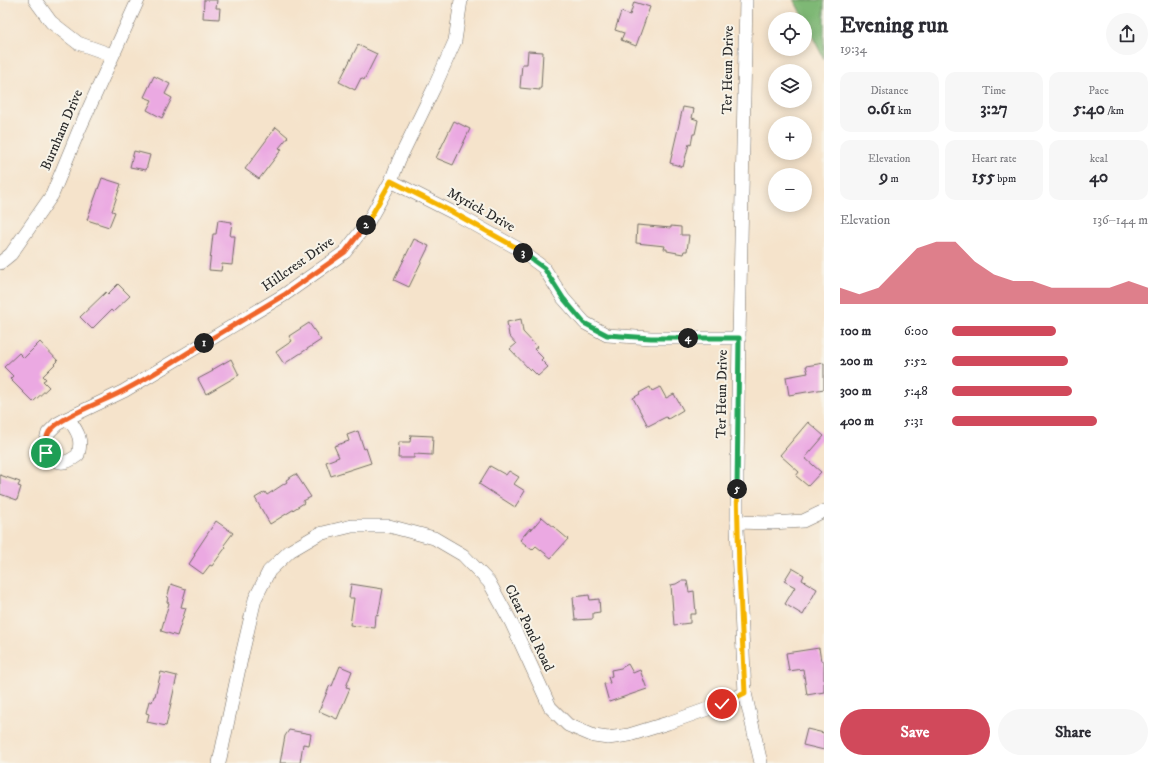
<!DOCTYPE html>
<meta charset="utf-8">
<style>
body{margin:0;font-family:"IM FELL DW Pica",serif;background:#f7f7f7;color:#2b2b33;height:100vh;display:flex;flex-direction:column;font-size:15px;white-space:nowrap}
*{box-sizing:border-box;margin:0}
p{font-size:13px;color:#7c7c81}
.icon{flex:none;width:22px;height:22px;fill:none;stroke:currentColor;stroke-width:2;stroke-linecap:round;stroke-linejoin:round}
.map{position:relative;flex:1;overflow:hidden}
.side{display:flex;flex-direction:column;background:#fff;width:340px}
.side>*{flex:none}
.fabs{position:absolute;left:768px;top:12px;display:grid;gap:8px}
.fabs a{display:grid;place-items:center;width:44px;height:44px;border-radius:50%;background:#fff;box-shadow:0 2px 10px #0003;font-size:20px}
.pin{position:absolute;display:grid;place-items:center;width:34px;height:34px;color:#fff;margin:-17px;border:2px solid #fff;border-radius:50%;box-shadow:0 1px 4px #0007}
.km{position:absolute;width:20px;height:20px;margin:-10px;border-radius:50%;background:#222;color:#fff;font-size:11px;line-height:20px;text-align:center}
.round{display:grid;place-items:center;flex:none;width:42px;height:42px;border-radius:21px;background:#f7f7f7}
.head{display:flex;align-items:center;justify-content:space-between;height:68px;padding:0 16px}
h1{font-size:22px;font-weight:700;line-height:30px}
.stats{display:grid;grid-template-columns:repeat(3,1fr);gap:6px;height:68px;padding:4px 16px}
.stats div{display:grid;align-content:center;border-radius:10px;background:#f7f7f7;text-align:center}
.stats b{font-size:17px;font-weight:700}
.stats small{font-size:11px;font-weight:400}
.stats p{font-size:11px}
.chart{height:112px;padding:8px 16px}
.chart p{display:flex;justify-content:space-between}
.chart svg{width:100%;height:72px;margin-top:4px;fill:#d1495b;opacity:.7}
.action{display:flex;gap:8px;margin-top:auto;padding:8px 16px}
.action a{flex:1;height:46px;border-radius:24px;background:#d1495b;color:#fff;font-size:16px;font-weight:700;line-height:46px;text-align:center}
.action a+a{background:#f7f7f7;color:#2b2b33}
ul{padding:0 16px;list-style:none;font-size:13px}
li{display:grid;grid-template-columns:64px 48px 1fr;align-items:center;height:30px}
li i{height:10px;border-radius:5px;background:#d1495b}
main{display:flex;flex:1;min-height:0}
.map>svg:first-child{display:block}
.forest{fill:#7eb875;stroke:#547250}
.building{fill:#eba9e2}
.lines{fill:none;stroke-linecap:round;stroke-linejoin:round}
.minor-casing{stroke:#726b63;stroke-width:14}
.minor{stroke:#fff;stroke-width:13}
.split-1-casing{stroke:#fff;stroke-width:8}
.split-2-casing{stroke:#fff;stroke-width:8}
.split-3-casing{stroke:#fff;stroke-width:8}
.split-4-casing{stroke:#fff;stroke-width:8}
.split-5-casing{stroke:#fff;stroke-width:8}
.split-6-casing{stroke:#fff;stroke-width:8}
.split-1{stroke:#f0652b;stroke-width:5}
.split-2{stroke:#f0652b;stroke-width:5}
.split-3{stroke:#f5b400;stroke-width:5}
.split-4{stroke:#22a559;stroke-width:5}
.split-5{stroke:#22a559;stroke-width:5}
.split-6{stroke:#f5b400;stroke-width:5}
.labels{text-anchor:middle;dominant-baseline:central;stroke-width:4;stroke-linejoin:round;paint-order:stroke}
.street-label{font-size:14px;fill:#2b2b2b;stroke:#f7f3e8}
</style>
<main>
<div class="map">
<svg width="824" height="763" viewBox="0 0 824 763">
<rect width="100%" height="100%" fill="#f7f3e8"/>
<filter id="ink" filterUnits="userSpaceOnUse"><feTurbulence type="fractalNoise" baseFrequency=".025" numOctaves="2"/><feDisplacementMap in="SourceGraphic" scale="8" xChannelSelector="R" yChannelSelector="G"/><feConvolveMatrix kernelMatrix="1 2 1 2 8 2 1 2 1" color-interpolation-filters="sRGB"/></filter>
<filter id="wash" filterUnits="userSpaceOnUse"><feTurbulence type="fractalNoise" baseFrequency=".012" numOctaves="4" result="noise"/><feDisplacementMap in="SourceGraphic" scale="16" xChannelSelector="R" yChannelSelector="G"/><feGaussianBlur stdDeviation="0.9" result="paint"/><feColorMatrix in="noise" values="0 0 0 0 0 0 0 0 0 0 0 0 0 0 0 0 0 1.4 0 .05"/><feComposite in="paint" operator="in"/></filter>
<g filter="url(#wash)">
<rect width="100%" height="100%" fill="#f5e3cb"/>
<polygon class="forest" points="794,0 824,0 824,59 805,22 805,19 804,19"/>
<g id="blocks">
<g class="building">
<polygon points="204,0 217,0 216,8 220,8 219,19 203,18"/>
<polygon points="634,2 650,7 636,46 621,40 624,33 615,30 621,12 630,15"/>
<polygon points="358,45 377,54 364,80 361,78 355,90 339,82"/>
<polygon points="528,51 543,52 541,88 540,88 540,90 520,88 522,64 527,64"/>
<polygon points="154,76 170,84 165,94 172,98 162,118 147,110 152,100 144,97"/>
<polygon points="683,107 694,109 692,118 698,120 695,134 693,134 691,145 689,144 683,167 670,163"/>
<polygon points="454,121 470,129 453,165 436,158"/>
<polygon points="276,127 288,137 279,148 282,149 259,179 245,169"/>
<polygon points="134,151 150,155 146,170 130,167"/>
<polygon points="102,178 121,184 112,211 115,212 109,227 87,220"/>
<polygon points="218,220 232,222 230,236 235,236 232,265 222,264 221,271 209,270 213,234 216,234"/>
<polygon points="637,225 671,228 671,226 681,227 681,235 689,235 687,251 684,251 683,254 667,251 667,249 664,249 665,246 636,243"/>
<polygon points="414,239 429,246 409,287 394,280"/>
<polygon points="118,284 130,296 113,312 111,310 92,329 80,317 106,292 108,294"/>
<polygon points="521,319 523,332 537,347 534,349 543,358 541,360 548,367 538,376 531,369 530,370 510,349 516,344 509,336 507,322"/>
<polygon points="309,323 321,340 284,364 276,352 292,341 289,336"/>
<polygon points="40,342 58,361 43,376 46,379 43,381 49,387 33,402 10,379 13,376 4,367 19,353 24,358"/>
<polygon points="231,359 239,375 206,394 198,379 213,371 212,370"/>
<polygon points="824,363 824,389 789,395 786,377 808,373 806,366"/>
<polygon points="650,387 652,391 660,387 666,398 674,394 683,410 668,419 666,417 648,426 633,398 640,394 639,393"/>
<polygon points="808,422 824,436 805,458 821,472 808,486 796,476 799,472 780,455"/>
<polygon points="358,431 364,449 366,448 371,463 331,476 326,462 339,457 334,446 349,441 347,435"/>
<polygon points="411,435 433,436 432,455 414,454 414,458 398,458 399,442 410,442"/>
<polygon points="490,466 506,475 509,471 519,477 514,484 525,491 515,507 479,484"/>
<polygon points="296,474 311,497 303,501 304,503 270,524 255,498 265,492 267,495 287,482 286,480"/>
<polygon points="0,475 20,482 18,486 21,487 17,500 0,494"/>
<polygon points="542,517 568,539 551,558 536,546 532,550 520,540 530,528 531,530"/>
<polygon points="216,521 233,533 224,545 226,547 212,566 210,565 203,574 189,564 195,555 194,554"/>
<polygon points="792,568 804,575 802,580 817,589 803,615 785,604 795,587 784,581"/>
<polygon points="681,581 687,581 689,592 694,591 696,614 690,614 690,623 674,625 671,585 676,584"/>
<polygon points="171,584 186,589 181,607 186,608 177,636 161,631 169,603 167,602 168,598 167,598"/>
<polygon points="351,584 383,589 378,616 376,615 375,628 350,625 354,598 349,598"/>
<polygon points="589,595 590,600 599,599 600,612 593,613 593,619 575,620 573,597"/>
<polygon points="819,648 821,661 824,661 824,692 807,695 803,669 789,671 786,653"/>
<polygon points="628,664 633,673 640,670 647,689 609,702 604,684 610,683 608,677 612,676 611,670 621,668"/>
<polygon points="340,666 352,671 346,687 350,688 337,719 319,711 330,685 332,686"/>
<polygon points="161,672 177,676 166,726 147,722 149,714 146,713 149,701 152,702 154,696 155,696"/>
<polygon points="807,729 824,733 824,750 803,745"/>
<polygon points="289,730 311,734 309,745 303,744 300,763 280,763 285,736"/>
</g>
</g>
</g>
<g filter="url(#ink)">
<use href="#blocks" fill-opacity="0" stroke="#726b63" stroke-width="1"/>
<g class="lines">
<defs>
<g id="minor">
<polyline points="35,0 51,22 78,43 112,55"/>
<polyline points="746,0 739,338 737,471 737,529 745,693 761,763"/>
<polyline points="391,181 454,213 517,248 544,268 563,298 585,323 607,335 651,338 739,338"/>
<polyline points="0,263 11,254 52,195 79,130 138,0"/>
<path d="M68,418C77,431 83,438 78,455C65,465 58,465 46,453L45,443L48,433L57,424L68,418L124,391L284,295L345,252L368,222L391,181L399,160L434,88L455,41L461,0"/>
<polyline points="737,522 772,523 803,521 824,511"/>
<polyline points="219,763 241,659 255,599 269,571 290,551 319,534 352,526 389,526 434,538 463,555 489,582 512,624 550,707 568,725 594,736 608,738 629,735 668,723 722,704 745,693"/>
</g>
</defs>
<use href="#minor" class="minor-casing"/>
<use href="#minor" class="minor"/>
</g>
</g>
<g class="lines" filter="url(#ink)">
<defs>
<path id="split-1" d="M46,453C46,447 45,438 49,432C59,417 105,401 123,391C151,377 177,359 204,343"/>
<polyline id="split-2" points="204,343 284,295 345,252 366,225"/>
<polyline id="split-3" points="366,225 391,181 454,213 517,248 523,253"/>
<polyline id="split-4" points="523,253 544,268 563,298 584,323 607,335 651,338 688,338"/>
<polyline id="split-5" points="688,338 739,338 737,489"/>
<polyline id="split-6" points="722,704 745,693 739,571 737,489"/>
</defs>
<use href="#split-1" class="split-1-casing"/>
<use href="#split-2" class="split-2-casing"/>
<use href="#split-3" class="split-3-casing"/>
<use href="#split-4" class="split-4-casing"/>
<use href="#split-5" class="split-5-casing"/>
<use href="#split-6" class="split-6-casing"/>
<use href="#split-1" class="split-1"/>
<use href="#split-2" class="split-2"/>
<use href="#split-3" class="split-3"/>
<use href="#split-4" class="split-4"/>
<use href="#split-5" class="split-5"/>
<use href="#split-6" class="split-6"/>
</g>
<g class="labels">
<g class="street-label">
<text transform="translate(728 70) rotate(-89)">Ter Heun Drive</text>
<text transform="translate(62 130) rotate(-67)">Burnham Drive</text>
<text transform="translate(481 210) rotate(29)">Myrick Drive</text>
<text transform="translate(298 264) rotate(-35)">Hillcrest Drive</text>
<text transform="translate(722 394) rotate(-89)">Ter Heun Drive</text>
<text transform="translate(529 628) rotate(64)">Clear Pond Road</text>
</g>
</g>
</svg>
<div class="fabs">
<a><svg class="icon" aria-label="locate" viewBox="0 0 24 24"><circle cx="12" cy="12" r="6"/><path d="M12 2v4M12 18v4M2 12h4M18 12h4"/></svg></a>
<a><svg class="icon" aria-label="layers" viewBox="0 0 24 24"><path d="M12 4l9 5-9 5-9-5zM3 14l9 5 9-5"/></svg></a>
<a>+</a>
<a>−</a>
</div>
<div class="pin" style="left:46px;top:453px;background:#1e9e55"><svg class="icon" aria-label="arrive" viewBox="0 0 24 24"><path d="M6 21V4h12l-3 4 3 4H6"/></svg></div>
<div class="pin" style="left:722px;top:704px;background:#d93025"><svg class="icon" aria-label="check" viewBox="0 0 24 24"><path d="M5 12l5 5 9-10"/></svg></div>
<b class="km" style="left:204px;top:343px">1</b>
<b class="km" style="left:366px;top:225px">2</b>
<b class="km" style="left:523px;top:253px">3</b>
<b class="km" style="left:688px;top:338px">4</b>
<b class="km" style="left:737px;top:489px">5</b>
</div>
<section class="side">
<div class="head"><div><h1>Evening run</h1><p>19:34</p></div><a class="round"><svg class="icon" aria-label="share" viewBox="0 0 24 24"><path d="M12 15V3M7 8l5-5 5 5M5 13v7h14v-7"/></svg></a></div>
<div class="stats">
<div><p>Distance</p><b>0.61<small> km</small></b></div>
<div><p>Time</p><b>3:27</b></div>
<div><p>Pace</p><b>5:40<small> /km</small></b></div>
</div>
<div class="stats">
<div><p>Elevation</p><b>9<small> m</small></b></div>
<div><p>Heart rate</p><b>155<small> bpm</small></b></div>
<div><p>kcal</p><b>40</b></div>
</div>
<div class="chart"><p><span>Elevation</span>136–144 m</p>
<svg viewBox="0 0 160 44" preserveAspectRatio="none"><path d="M0 44V34L10 38L20 34L30 22L40 10L50 6L60 6L70 18L80 26L90 30L100 30L110 34L120 34L130 34L140 34L150 30L160 34V44z"/></svg>
</div>
<ul>
<li><b>100 m</b>6:00<i style="width:53%"></i></li>
<li><b>200 m</b>5:52<i style="width:59%"></i></li>
<li><b>300 m</b>5:48<i style="width:61%"></i></li>
<li><b>400 m</b>5:31<i style="width:74%"></i></li>
</ul>
<div class="action"><a>Save</a><a>Share</a></div>
</section>
</main>
